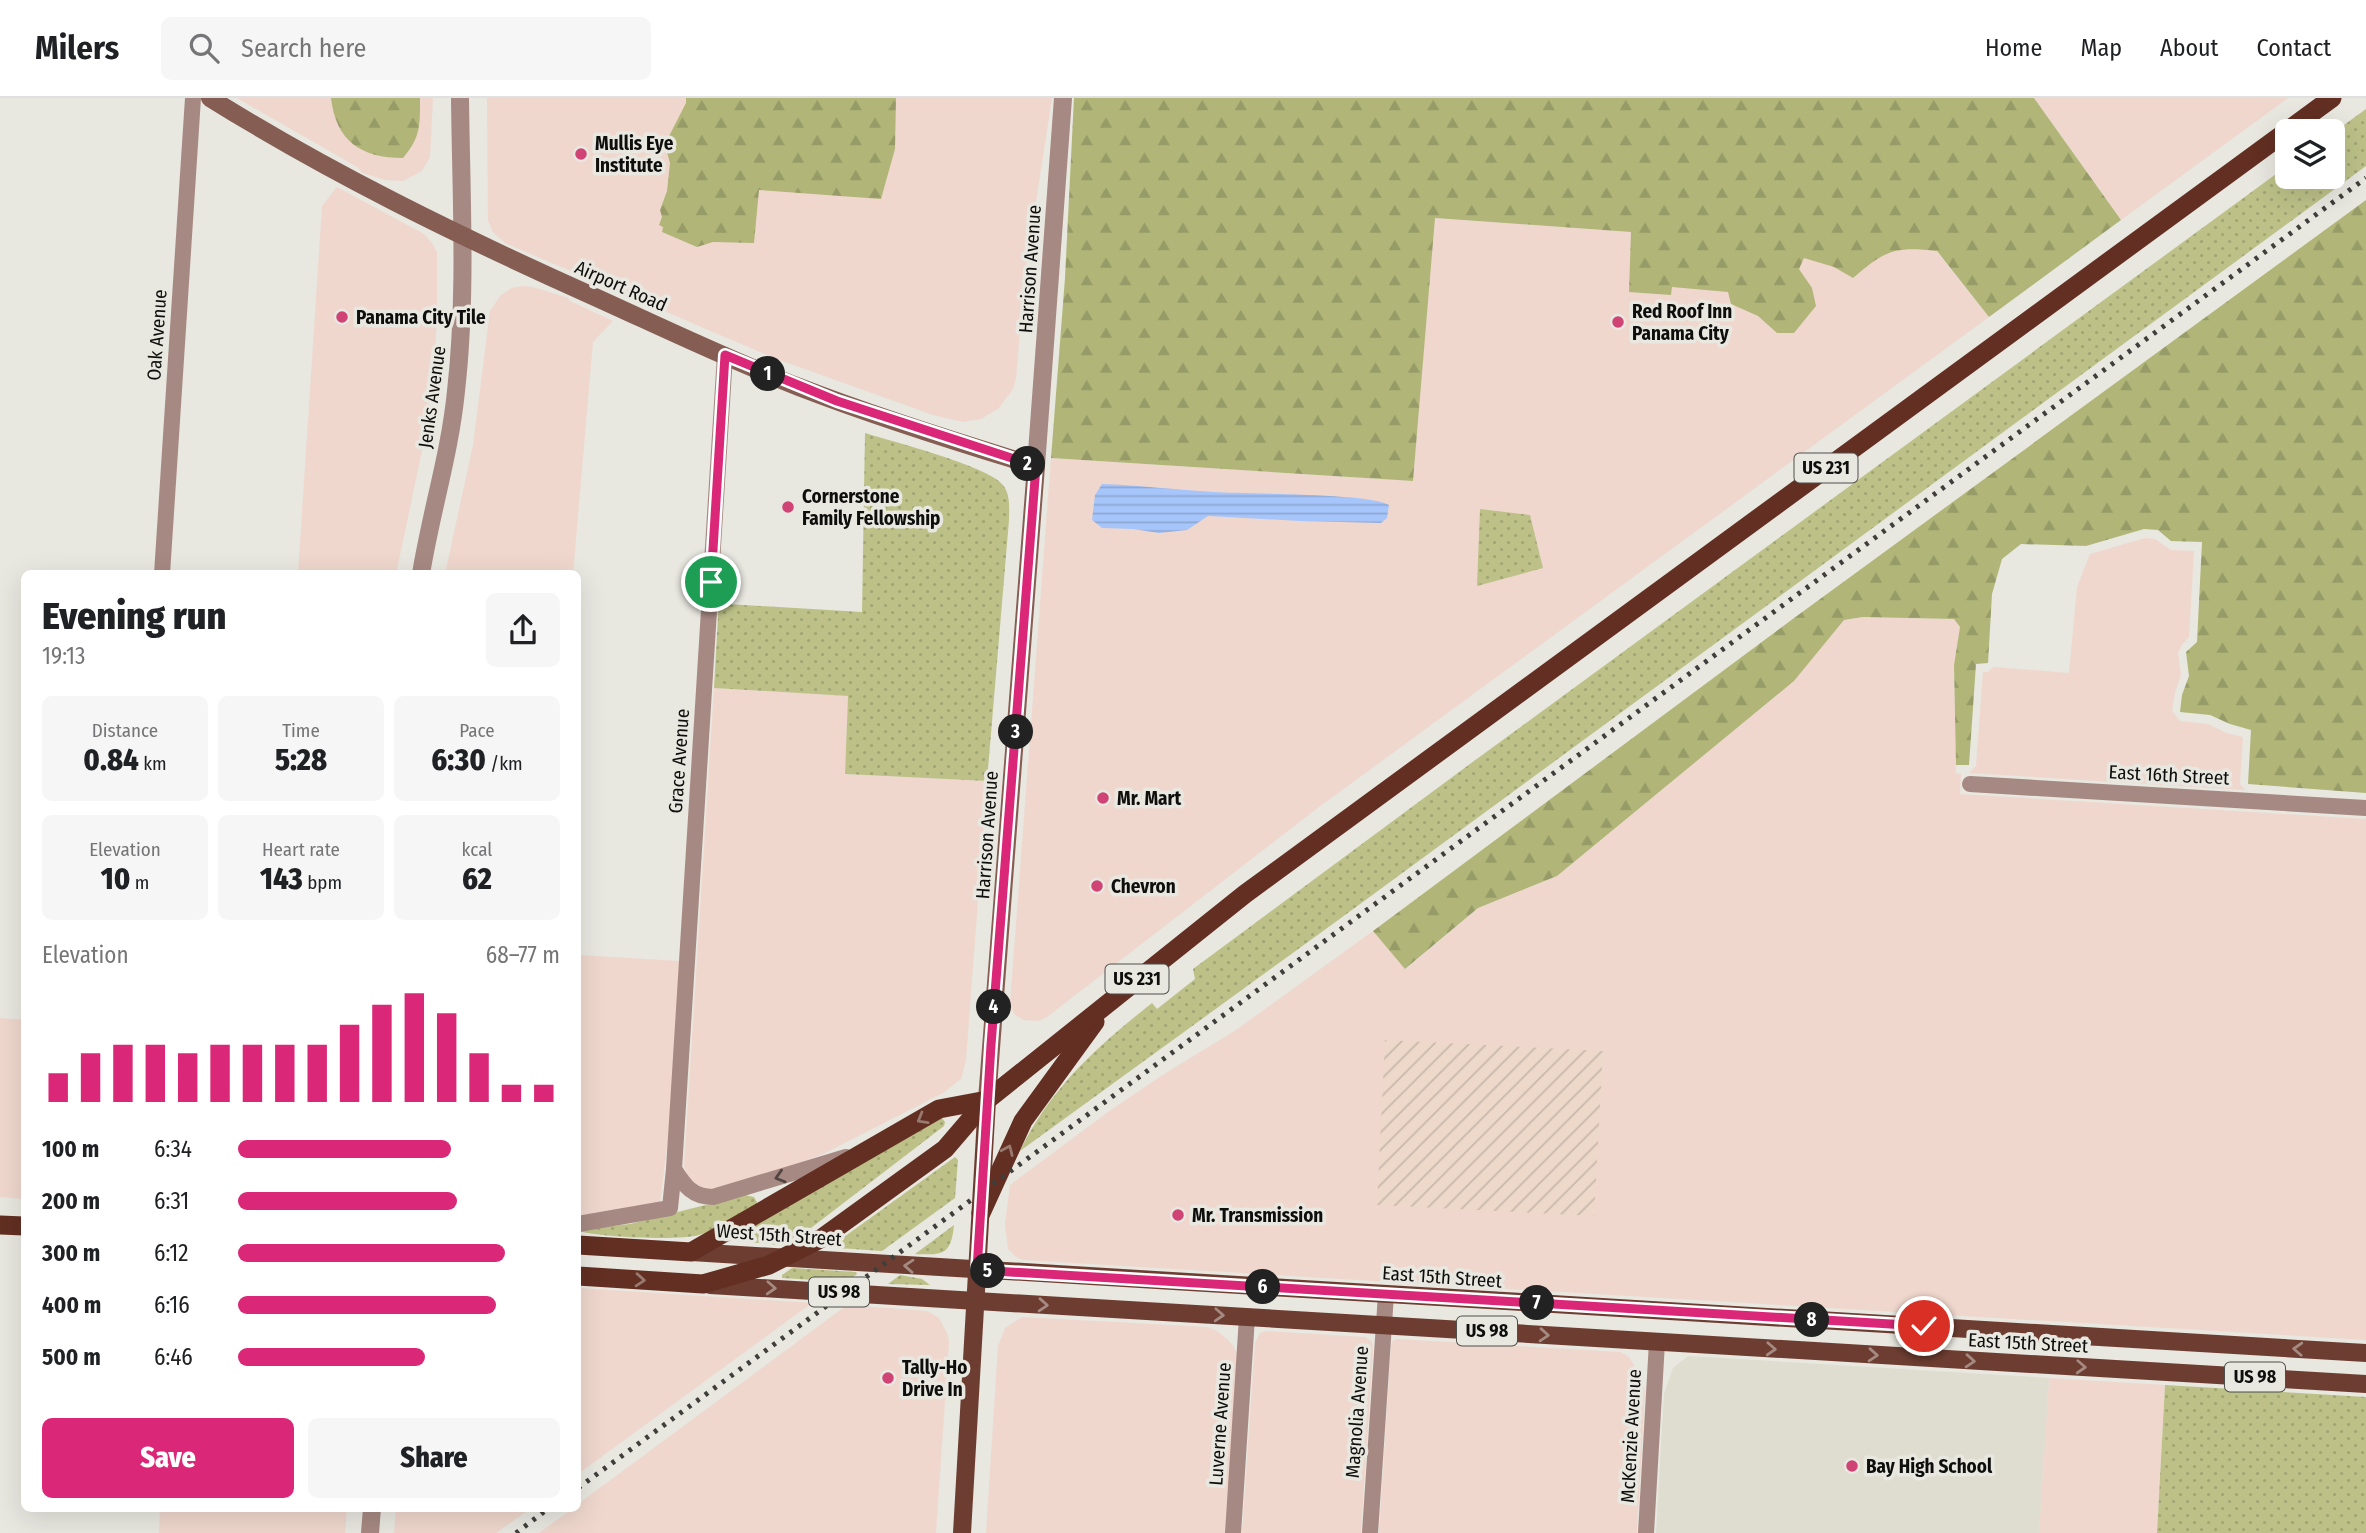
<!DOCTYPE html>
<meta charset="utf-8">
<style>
body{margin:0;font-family:"Fira Sans Condensed",sans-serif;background:#f6f6f6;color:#202124;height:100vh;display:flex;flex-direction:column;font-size:26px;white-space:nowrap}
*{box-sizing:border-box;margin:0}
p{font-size:23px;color:#757577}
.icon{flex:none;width:38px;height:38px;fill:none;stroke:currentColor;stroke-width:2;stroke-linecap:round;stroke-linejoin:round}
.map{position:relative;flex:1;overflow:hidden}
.panel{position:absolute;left:21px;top:472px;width:560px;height:942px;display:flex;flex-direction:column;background:#fff;border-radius:10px;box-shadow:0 7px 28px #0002}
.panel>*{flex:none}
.tools{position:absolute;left:2275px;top:21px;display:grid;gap:14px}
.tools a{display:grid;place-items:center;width:70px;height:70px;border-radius:10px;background:#fff;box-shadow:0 7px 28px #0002;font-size:35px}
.pin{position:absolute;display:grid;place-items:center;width:60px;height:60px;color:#fff;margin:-30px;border:4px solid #fff;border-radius:50%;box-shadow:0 2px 7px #0007}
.km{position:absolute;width:35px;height:35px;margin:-18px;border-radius:50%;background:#222;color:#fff;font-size:19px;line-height:35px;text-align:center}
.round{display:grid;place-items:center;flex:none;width:74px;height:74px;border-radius:10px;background:#f6f6f6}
.overview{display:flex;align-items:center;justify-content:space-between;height:119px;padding:0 21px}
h1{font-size:38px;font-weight:800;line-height:52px}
.metrics{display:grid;grid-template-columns:repeat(3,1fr);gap:10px;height:119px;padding:7px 21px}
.metrics div{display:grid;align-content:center;border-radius:10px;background:#f6f6f6;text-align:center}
.metrics b{font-size:30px;font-weight:800}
.metrics small{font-size:19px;font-weight:400}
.metrics p{font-size:19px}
.chart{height:196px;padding:14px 21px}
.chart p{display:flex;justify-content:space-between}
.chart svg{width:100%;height:126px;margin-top:7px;stroke:#db2777;stroke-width:6}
.cta{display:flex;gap:14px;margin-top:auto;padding:14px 21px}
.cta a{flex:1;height:80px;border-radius:10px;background:#db2777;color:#fff;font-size:28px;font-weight:800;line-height:80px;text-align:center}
.cta a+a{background:#f6f6f6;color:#202124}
ul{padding:0 21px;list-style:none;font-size:23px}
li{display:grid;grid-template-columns:112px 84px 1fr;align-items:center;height:52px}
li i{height:18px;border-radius:9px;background:#db2777}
header{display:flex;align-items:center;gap:42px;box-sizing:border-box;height:98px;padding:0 35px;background:#fff;border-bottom:2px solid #e0e0e0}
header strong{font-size:33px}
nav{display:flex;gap:38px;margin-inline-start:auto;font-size:24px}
.search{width:490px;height:63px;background:#f6f6f6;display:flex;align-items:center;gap:18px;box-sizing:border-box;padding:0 24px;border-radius:10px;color:#757577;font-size:26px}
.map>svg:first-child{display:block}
.commercial{fill:#efd7cd}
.industrial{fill:url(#industrial-furrows)}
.built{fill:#dfddcf}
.grass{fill:url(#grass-dots)}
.forest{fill:url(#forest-firs)}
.water{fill:url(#water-rules)}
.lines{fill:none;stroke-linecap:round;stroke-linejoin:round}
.minor{stroke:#a68982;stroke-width:16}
.tertiary{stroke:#a68982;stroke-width:18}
.secondary{stroke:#855d52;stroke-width:18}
.primary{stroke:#6d3d31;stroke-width:18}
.trunk{stroke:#622f22;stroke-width:19}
.rail{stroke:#3f3e3b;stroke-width:5;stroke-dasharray:3.5 7;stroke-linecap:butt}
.oneway{stroke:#98796e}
.oneway2{stroke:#524541}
.oneway3{stroke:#a48a80}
.route-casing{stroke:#fff;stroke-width:14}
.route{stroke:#db2777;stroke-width:9}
.poi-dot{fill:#cf4375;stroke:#e8e7e0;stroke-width:2.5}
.labels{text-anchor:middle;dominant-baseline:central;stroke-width:7;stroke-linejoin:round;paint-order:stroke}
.shield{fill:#e8e7e0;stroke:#4f4f4c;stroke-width:2}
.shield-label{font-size:18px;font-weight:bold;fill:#0e0e0c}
.poi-label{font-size:19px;font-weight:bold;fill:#0e0e0c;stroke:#e8e7e0;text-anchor:start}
.street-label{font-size:19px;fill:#0e0e0c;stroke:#e8e7e0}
</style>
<header>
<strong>Milers</strong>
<div class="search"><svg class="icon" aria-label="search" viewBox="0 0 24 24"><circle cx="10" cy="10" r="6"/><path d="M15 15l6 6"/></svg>Search here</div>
<nav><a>Home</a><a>Map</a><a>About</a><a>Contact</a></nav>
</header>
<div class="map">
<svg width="2366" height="1435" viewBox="0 0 2366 1435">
<defs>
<pattern id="industrial-furrows" width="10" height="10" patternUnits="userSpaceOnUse" patternTransform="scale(1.75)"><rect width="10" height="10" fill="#edd8ca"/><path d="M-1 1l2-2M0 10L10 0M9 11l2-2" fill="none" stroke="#cab8ac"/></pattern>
<pattern id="grass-dots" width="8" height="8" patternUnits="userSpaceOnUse" patternTransform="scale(1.75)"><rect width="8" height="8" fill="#bdc188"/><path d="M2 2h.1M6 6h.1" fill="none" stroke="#a1a574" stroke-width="1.8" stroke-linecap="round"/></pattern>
<pattern id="forest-firs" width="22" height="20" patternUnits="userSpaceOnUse" patternTransform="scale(1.75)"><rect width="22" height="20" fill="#b1b678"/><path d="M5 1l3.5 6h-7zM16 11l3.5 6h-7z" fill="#979b67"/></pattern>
<pattern id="water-rules" width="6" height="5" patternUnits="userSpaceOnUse" patternTransform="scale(1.75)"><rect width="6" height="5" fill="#a6c5fa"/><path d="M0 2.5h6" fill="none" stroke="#8ea8d5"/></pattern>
</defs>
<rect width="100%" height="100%" fill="#e8e7e0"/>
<g class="commercial">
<polygon points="237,0 433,0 430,59 422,73 403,83 385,82 363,75 357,69"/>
<polygon points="487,0 1052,0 1025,175 1016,281 1013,291 998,311 981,321 963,324 933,317 774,260 505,145 493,134 488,123"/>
<polygon points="2034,0 2288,0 2121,122"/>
<polygon points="337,89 424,136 432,145 437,154 437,223 432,292 423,348 396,476 298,476 322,108"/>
<polygon points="1434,120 1632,134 1933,149 1989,219 1319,709 1047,919 1038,923 1024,922 1014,916 1010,906 1051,360 1413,383"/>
<polygon points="523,188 533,189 568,200 570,203 613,223 593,244 573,476 445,476 473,347 490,213 501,197 512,190"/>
<polygon points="2145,440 2155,441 2171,452 2194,453 2189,539 2182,547 2178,555 2181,577 2175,594 2172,613 2180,623 2208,626 2226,635 2243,639 2240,686 2245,692 1969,675 1976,668 1983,574 1988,574 1994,569 2069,575 2077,489 2090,456"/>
<polygon points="1863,519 1954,521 1960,529 1954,567 1956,675 1961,676 1960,696 2366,721 2366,1242 1023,1162 1016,1159 1008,1151 1005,1126 1010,1087 1108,1014 1161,978 1236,932 1373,833 1406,871 1478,810 1557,778 1794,583 1844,522"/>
<polygon points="714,590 848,598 845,676 987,683 966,962 961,981 943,995 825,1055 784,1071 712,1093 690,1087 684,1068"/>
<polygon points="578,857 680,863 669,1034 660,1105 578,1118"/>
<polygon points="0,920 24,922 24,1101 0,1099"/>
<polygon points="578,1190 812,1205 578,1376"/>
<polygon points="847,1207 927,1213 939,1220 947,1235 949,1244 936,1435 539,1435 572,1411 578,1410 578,1406"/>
<polygon points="1022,1219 1207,1229 1217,1233 1228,1242 1234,1249 1237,1257 1226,1435 986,1435 998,1248 1005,1230"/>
<polygon points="1266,1233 1366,1239 1372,1244 1373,1252 1361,1435 1242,1435 1255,1245 1260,1235"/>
<polygon points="1397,1241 1620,1254 1629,1259 1640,1277 1645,1294 1637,1435 1379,1435 1391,1248 1392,1243"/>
<polygon points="2049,1280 2165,1287 2157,1435 2039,1435"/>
<polygon points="160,1411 347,1411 345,1435 159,1435"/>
<polygon points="396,1411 396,1410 530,1411 496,1435 394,1435"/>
</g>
<polygon class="industrial" points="1385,942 1603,953 1594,1118 1377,1107"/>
<polygon class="built" points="1688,1258 2049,1280 2039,1435 1656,1435 1664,1296 1673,1270"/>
<g class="grass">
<path d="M2366,11V68L1341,820L1020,1053C1051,989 1098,948 1152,905L1157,911L1195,881L1193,871L1474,663L2287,68V79H2333V35Z"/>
<path d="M865,335C891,343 987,368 1002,386C1011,396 1009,410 1009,422L987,683L845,676L848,598L714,590L719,501H726L727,506L862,514Z"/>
<polygon points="1480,411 1530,417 1543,470 1477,488"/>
<polygon points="942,1020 945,1024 944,1028 794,1143 780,1147 736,1143 736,1138"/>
<polygon points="955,1059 958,1062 955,1100 882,1153 838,1150 836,1148 837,1144"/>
<path d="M745,1097L754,1099L758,1106C739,1117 720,1131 699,1137C680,1143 598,1139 579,1133L581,1131L630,1126Z"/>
<path d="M954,1127C951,1158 942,1157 915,1156Z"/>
<polygon points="792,1170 856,1174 857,1176 846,1184 782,1180 782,1177"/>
<polygon points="900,1177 922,1181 930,1187 888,1186"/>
<polygon points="2165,1287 2366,1299 2366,1435 2157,1435"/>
</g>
<g class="forest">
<path d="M331,0H420C420,27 421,39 403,60C361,60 336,43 331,0Z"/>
<polygon points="686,0 896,0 895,51 881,101 759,92 754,145 713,144 697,149 662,134 663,129 659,127 662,119 660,112 667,93 670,65 666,51 666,44 686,5"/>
<path d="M1074,0H2034L2121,122L1989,219L1937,153C1894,148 1886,152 1853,180L1834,169L1804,160L1799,171L1812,190L1816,208L1794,235H1777L1758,218L1731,206L1728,194L1672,189L1671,197L1629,194L1631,134L1435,120L1413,383L1051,360L1065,180Z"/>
<polygon points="2366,102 2366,695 2248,686 2251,632 2230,626 2210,617 2180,614 2182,597 2189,578 2186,554 2197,544 2202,444 2171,443 2158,432 2144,431 2086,448 2021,446 2002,461 1992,496 1988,565 1976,566 1969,667 1956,667 1954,567 1960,529 1954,521 1863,519 1844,522 1794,583 1557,778 1478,810 1405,871 1373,833 1790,523"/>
</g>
<path class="water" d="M1102,386C1139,387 1176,392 1214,394C1243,396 1372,395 1389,407L1387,420L1381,425L1300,423L1208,418L1187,432L1159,435L1133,431L1102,430L1092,422L1095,397Z"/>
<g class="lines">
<g class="minor">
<polyline points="162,476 193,0"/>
<polyline points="1970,686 2366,710"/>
<path d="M674,1071C685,1088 692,1099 713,1099L846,1059"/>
<polyline points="578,1126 670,1110 674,1071 725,257"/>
<polyline points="1233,1435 1247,1219"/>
<polyline points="1370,1435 1386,1196"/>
<polyline points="1646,1435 1657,1244"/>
</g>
<g class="tertiary">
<polyline points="1036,368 1063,0"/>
<path d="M421,476C431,414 450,355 456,293C467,196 461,97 460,0"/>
<polyline points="370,1435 372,1410"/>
</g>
<path class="secondary" d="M210,0C330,75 457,137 586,195C657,227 727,261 799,289C877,319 956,344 1036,368L987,1002"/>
<g class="primary">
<polyline points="691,1154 2366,1255"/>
<polyline points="710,1187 2366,1286"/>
<polyline points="962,1435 987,1002"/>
</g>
<g class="trunk">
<polyline points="981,1115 1023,1023 1095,924"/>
<polyline points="0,1127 24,1128"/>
<polyline points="578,1147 691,1154 939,1011 987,1002"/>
<polyline points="578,1178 703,1186 769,1167 822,1140 945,1051 987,1002 1245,796 2332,0"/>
</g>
<g class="rail">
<polyline points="578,1390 2366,80"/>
<polyline points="516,1435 549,1410"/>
</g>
</g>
<defs><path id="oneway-chevron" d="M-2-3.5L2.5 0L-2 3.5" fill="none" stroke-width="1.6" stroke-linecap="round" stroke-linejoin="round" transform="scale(1.75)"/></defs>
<g class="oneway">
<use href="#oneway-chevron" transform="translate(922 1021) rotate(150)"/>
<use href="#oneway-chevron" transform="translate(1008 1052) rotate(-66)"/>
<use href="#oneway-chevron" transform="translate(640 1182) rotate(4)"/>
</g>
<use class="oneway2" href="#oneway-chevron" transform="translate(780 1079) rotate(163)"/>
<g class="oneway3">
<use href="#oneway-chevron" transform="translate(909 1168) rotate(-176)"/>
<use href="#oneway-chevron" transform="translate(771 1190) rotate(3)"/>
<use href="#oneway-chevron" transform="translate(1043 1207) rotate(4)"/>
<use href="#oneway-chevron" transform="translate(1219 1217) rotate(3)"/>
<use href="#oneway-chevron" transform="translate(1544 1237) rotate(4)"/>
<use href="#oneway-chevron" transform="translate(1771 1251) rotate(3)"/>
<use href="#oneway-chevron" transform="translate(2298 1251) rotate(-177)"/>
<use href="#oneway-chevron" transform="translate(1873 1257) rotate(4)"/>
<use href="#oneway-chevron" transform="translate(1970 1263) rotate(4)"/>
<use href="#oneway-chevron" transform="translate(2081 1269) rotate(3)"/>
</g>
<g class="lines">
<defs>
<polyline id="route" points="711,484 725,257 837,303 1036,368 991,947 977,1172 1924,1228"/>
</defs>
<use href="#route" class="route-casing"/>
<use href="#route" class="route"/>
</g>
<g class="poi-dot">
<circle cx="581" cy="56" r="7"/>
<circle cx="342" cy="219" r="7"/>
<circle cx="1618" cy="224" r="7"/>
<circle cx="788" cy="409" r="7"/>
<circle cx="1103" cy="700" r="7"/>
<circle cx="1097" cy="788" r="7"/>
<circle cx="1178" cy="1117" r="7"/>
<circle cx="888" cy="1280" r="7"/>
<circle cx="1852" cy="1368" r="7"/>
</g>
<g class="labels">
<g class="shield">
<rect x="1794.5" y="355.5" width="63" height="29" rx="5"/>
<rect x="1105.5" y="866.5" width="63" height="29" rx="5"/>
<rect x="809" y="1179.5" width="60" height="29" rx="5"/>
<rect x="1457" y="1218.5" width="60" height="29" rx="5"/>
<rect x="2225" y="1264.5" width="60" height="29" rx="5"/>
</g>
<g class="shield-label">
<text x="1826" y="370">US 231</text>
<text x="1137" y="881">US 231</text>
<text x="839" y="1194">US 98</text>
<text x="1487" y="1233">US 98</text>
<text x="2255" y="1279">US 98</text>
</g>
<g class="poi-label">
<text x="595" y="45">Mullis Eye<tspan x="595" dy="22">Institute</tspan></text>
<text x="1632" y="213">Red Roof Inn<tspan x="1632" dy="22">Panama City</tspan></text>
<text x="356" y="219">Panama City Tile</text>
<text x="802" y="398">Cornerstone<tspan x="802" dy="22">Family Fellowship</tspan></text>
<text x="1117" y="700">Mr. Mart</text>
<text x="1111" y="788">Chevron</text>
<text x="1192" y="1117">Mr. Transmission</text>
<text x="902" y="1269">Tally-Ho<tspan x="902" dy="22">Drive In</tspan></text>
<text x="1866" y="1368">Bay High School</text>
</g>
<g class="street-label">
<text transform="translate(1030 171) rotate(-86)">Harrison Avenue</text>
<text transform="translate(621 188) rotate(24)">Airport Road</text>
<text transform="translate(157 237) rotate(-86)">Oak Avenue</text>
<text transform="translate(432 299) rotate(-82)">Jenks Avenue</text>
<text transform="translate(679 663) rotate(-86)">Grace Avenue</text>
<text transform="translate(2169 677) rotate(3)">East 16th Street</text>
<text transform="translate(987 737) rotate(-86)">Harrison Avenue</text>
<text transform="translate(779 1137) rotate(4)">West 15th Street</text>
<text transform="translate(1442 1179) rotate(4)">East 15th Street</text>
<text transform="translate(2028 1245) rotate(3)">East 15th Street</text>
<text transform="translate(1357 1314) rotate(-86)">Magnolia Avenue</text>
<text transform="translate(1220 1326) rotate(-86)">Luverne Avenue</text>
<text transform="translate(1631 1338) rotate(-87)">McKenzie Avenue</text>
</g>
</g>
</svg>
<div class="tools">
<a><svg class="icon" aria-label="layers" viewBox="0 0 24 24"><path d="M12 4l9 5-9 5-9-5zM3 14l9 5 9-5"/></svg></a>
</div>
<div class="pin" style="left:711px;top:484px;background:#1e9e55"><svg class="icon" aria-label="arrive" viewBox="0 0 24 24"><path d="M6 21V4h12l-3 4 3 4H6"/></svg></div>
<div class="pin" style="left:1924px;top:1228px;background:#d93025"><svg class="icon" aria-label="check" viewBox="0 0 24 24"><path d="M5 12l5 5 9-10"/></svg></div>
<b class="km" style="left:768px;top:276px">1</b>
<b class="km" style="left:1028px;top:366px">2</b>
<b class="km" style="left:1016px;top:634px">3</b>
<b class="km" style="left:994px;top:909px">4</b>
<b class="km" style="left:988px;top:1173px">5</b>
<b class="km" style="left:1263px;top:1189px">6</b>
<b class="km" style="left:1537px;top:1205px">7</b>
<b class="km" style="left:1812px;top:1222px">8</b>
<section class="panel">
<div class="overview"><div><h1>Evening run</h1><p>19:13</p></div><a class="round"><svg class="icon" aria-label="share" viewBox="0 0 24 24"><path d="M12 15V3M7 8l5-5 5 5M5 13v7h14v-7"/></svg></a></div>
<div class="metrics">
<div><p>Distance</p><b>0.84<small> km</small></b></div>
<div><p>Time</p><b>5:28</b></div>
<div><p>Pace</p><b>6:30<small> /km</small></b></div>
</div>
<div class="metrics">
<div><p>Elevation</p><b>10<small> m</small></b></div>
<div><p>Heart rate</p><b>143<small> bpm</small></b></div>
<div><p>kcal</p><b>62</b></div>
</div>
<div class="chart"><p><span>Elevation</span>68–77 m</p>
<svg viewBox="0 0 160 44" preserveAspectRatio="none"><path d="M5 44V34M15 44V27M25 44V24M35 44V24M45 44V27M55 44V24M65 44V24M75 44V24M85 44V24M95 44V17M105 44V10M115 44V6M125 44V13M135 44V27M145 44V38M155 44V38"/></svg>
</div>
<ul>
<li><b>100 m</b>6:34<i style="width:66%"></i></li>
<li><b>200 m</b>6:31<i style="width:68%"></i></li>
<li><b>300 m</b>6:12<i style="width:83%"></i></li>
<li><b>400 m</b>6:16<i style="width:80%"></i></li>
<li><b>500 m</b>6:46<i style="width:58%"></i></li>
</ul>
<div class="cta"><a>Save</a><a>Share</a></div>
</section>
</div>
